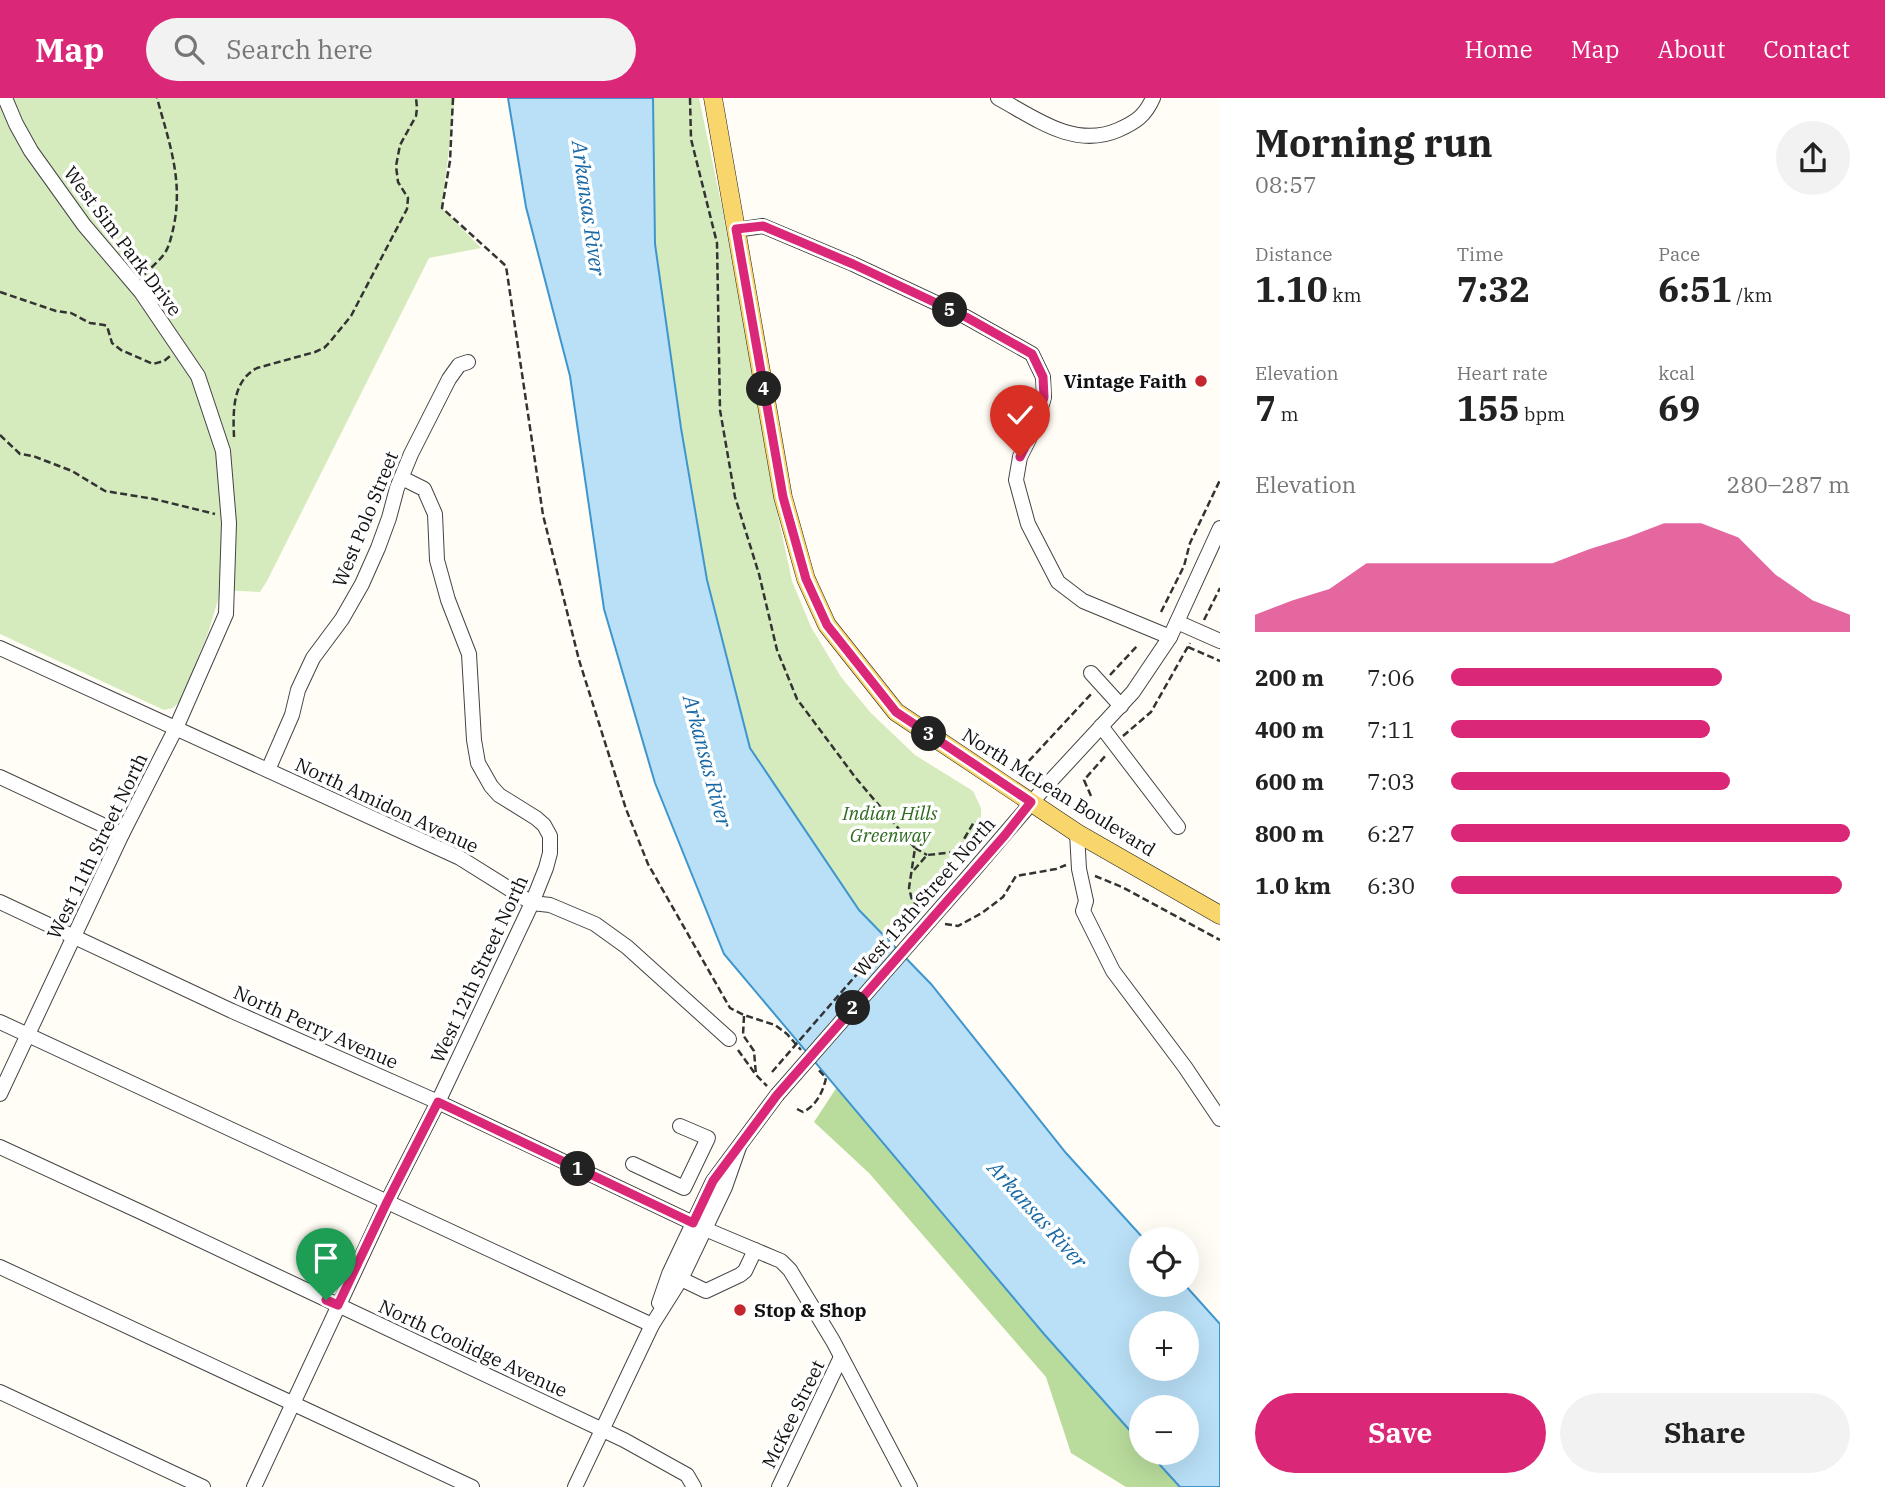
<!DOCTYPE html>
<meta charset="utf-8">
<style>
body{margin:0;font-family:"IBM Plex Serif",serif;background:#f2f2f2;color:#222;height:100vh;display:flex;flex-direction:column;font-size:26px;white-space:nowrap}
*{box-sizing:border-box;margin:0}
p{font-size:23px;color:#767676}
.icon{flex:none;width:38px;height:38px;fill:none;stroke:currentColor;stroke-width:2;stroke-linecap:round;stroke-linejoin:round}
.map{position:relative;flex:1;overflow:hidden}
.drawer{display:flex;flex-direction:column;background:#fff;width:665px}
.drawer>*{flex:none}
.controls{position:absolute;left:1129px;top:1129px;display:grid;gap:14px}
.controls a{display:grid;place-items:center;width:70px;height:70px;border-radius:50%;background:#fff;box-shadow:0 7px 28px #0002;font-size:35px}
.pin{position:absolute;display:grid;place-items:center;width:60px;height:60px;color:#fff;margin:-72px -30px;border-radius:50% 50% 50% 0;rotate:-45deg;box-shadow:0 0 7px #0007}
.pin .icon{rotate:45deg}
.km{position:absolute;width:35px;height:35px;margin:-18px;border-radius:50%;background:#222;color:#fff;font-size:19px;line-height:35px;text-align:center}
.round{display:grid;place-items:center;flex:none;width:74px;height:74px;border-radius:37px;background:#f2f2f2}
.headline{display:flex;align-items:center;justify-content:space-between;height:119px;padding:0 35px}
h1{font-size:38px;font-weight:800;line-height:52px}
.figures{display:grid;grid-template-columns:repeat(3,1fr);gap:10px;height:119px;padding:7px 35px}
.figures div{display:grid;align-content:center}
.figures b{font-size:35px;font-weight:800}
.figures small{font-size:19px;font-weight:400}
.figures p{font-size:19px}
.chart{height:196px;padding:14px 35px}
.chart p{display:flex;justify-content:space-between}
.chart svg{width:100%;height:126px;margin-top:7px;fill:#db2777;opacity:.7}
.cta{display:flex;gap:14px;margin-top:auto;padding:14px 35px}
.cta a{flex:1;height:80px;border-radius:42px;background:#db2777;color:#fff;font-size:28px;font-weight:800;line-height:80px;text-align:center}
.cta a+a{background:#f2f2f2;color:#222}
ul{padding:0 35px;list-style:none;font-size:23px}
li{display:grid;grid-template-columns:112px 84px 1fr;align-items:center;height:52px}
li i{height:18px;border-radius:9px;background:#db2777}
header{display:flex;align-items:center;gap:42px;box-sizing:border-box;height:98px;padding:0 35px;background:#db2777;color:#fff}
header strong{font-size:33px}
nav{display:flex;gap:38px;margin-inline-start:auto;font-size:24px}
.search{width:490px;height:63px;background:#f2f2f2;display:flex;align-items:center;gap:18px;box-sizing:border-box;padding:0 24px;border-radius:38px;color:#767676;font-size:26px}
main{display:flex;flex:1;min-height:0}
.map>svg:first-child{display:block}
.green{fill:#d5ebbd}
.forest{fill:#b9dc9c}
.water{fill:#b9e0f7;stroke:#3f96cf;stroke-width:2;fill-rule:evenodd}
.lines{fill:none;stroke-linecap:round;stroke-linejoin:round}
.minor-casing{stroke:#444;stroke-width:16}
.major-casing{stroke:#222;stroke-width:19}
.path{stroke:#333;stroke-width:2.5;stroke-dasharray:7 3.5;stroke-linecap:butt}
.minor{stroke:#fff;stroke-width:14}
.major{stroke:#f9d66b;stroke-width:18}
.minor-bridge-casing{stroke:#444;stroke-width:16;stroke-linecap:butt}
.path-bridge{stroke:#333;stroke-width:2.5;stroke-dasharray:7 3.5;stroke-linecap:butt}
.minor-bridge{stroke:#fff;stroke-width:14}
.route-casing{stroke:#fff;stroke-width:14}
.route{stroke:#db2777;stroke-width:9}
.poi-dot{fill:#c4262e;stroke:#fff;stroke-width:2.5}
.labels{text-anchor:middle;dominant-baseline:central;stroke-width:7;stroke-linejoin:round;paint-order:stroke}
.street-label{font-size:19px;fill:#111;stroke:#fff}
.poi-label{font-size:19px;font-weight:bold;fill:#111;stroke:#fff;text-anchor:end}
.park-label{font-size:19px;font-style:italic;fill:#2f6b1f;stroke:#fff}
.water-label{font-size:21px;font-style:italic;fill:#1768a6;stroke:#fff}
</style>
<header>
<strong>Map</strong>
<div class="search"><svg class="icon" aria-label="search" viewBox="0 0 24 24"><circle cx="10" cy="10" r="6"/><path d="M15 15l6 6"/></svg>Search here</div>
<nav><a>Home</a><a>Map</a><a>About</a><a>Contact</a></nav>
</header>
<main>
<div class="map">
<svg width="1220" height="1389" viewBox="0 0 1220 1389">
<rect width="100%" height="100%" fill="#fffdf5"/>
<g class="green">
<polygon points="0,0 455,0 442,110 481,150 429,160 267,483 260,494 221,492 208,535 181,602 173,610 164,612 0,536"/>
<polygon points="653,0 699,0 723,114 773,395 792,483 811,529 841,579 871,615 915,657 973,693 981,710 981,732 974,745 883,837 859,812 750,650 707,482 681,330 655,146"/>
</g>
<polygon class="forest" points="837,989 1044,1236 1141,1345 1141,1354 1149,1355 1180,1389 1126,1389 1071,1355 1046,1279 869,1075 814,1024"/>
<path class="water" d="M508,0H653L655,146L681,330L707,482L750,650L859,812L931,886L1066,1055L1144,1141H1141V1186L1185,1187L1220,1226V1389H1180L1149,1355L1186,1354V1309H1141V1345L1044,1236L724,856L655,685L604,511L570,278L526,109ZM1141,1225H1186V1270H1141Z"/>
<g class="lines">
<defs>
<g id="minor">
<path d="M998,0C1035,20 1074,51 1118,32C1136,24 1145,18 1153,0"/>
<polyline points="736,132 763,128 853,166 966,219 1032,256 1043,279 1044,299 1036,327 1020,359 1016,382 1028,426 1058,484 1083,503 1170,539"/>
<polyline points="1177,524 1220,543"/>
<polyline points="0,550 460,760 532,805 550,807 595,826 627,849 729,941"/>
<polyline points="1091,575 1121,608"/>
<polyline points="1101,628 1178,729"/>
<polyline points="268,672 292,617 298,592 313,560 342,521 362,486 378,450 389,420 397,390 411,356 449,281 459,267 468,264"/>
<polyline points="0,679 122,736"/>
<polyline points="1077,735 1079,771 1086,803 1083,813 1113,873 1185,969 1220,1021"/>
<polyline points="974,772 1045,689 1133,594 1170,539 1220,430"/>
<polyline points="0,804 232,913 438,1004 693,1125"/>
<polyline points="0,924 652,1227"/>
<polyline points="0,996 122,736 176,630 226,516 229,425 223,353 198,278 141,194 84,127 31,53 16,26 5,0"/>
<polyline points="0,1049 143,1115 624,1342 687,1377 694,1389"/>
<polyline points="633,1066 684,1090 708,1040 680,1028"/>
<polyline points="705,1131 781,1163 790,1172 833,1243 910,1389"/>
<polyline points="0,1169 472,1389"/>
<polyline points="681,1181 706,1193 740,1177 745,1173 755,1152"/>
<polyline points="659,1205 669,1176 713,1083 777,997"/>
<polyline points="0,1294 203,1389"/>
<polyline points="254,1389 387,1104 438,1004 532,805 546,770 550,755 550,738 544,727 536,720 499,697 491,688 478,665 474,642 469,556 448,502 437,462 435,416 424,391 402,380"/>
<polyline points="575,1389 652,1227 681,1181 725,1089 739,1049"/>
<polyline points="779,1389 841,1259"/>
</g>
<polyline id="major" points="713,0 783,399 806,481 827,527 896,614 1077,735 1220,817"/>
</defs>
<use href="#minor" class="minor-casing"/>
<use href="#major" class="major-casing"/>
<g class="path">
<polyline points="453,0 450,63 442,110 506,168 543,417 579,562 626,711 648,766 730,910 744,917 775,927 787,936 801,952"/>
<polyline points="690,0 691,41 717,145 720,312 735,399 759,476 777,552 797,601 855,679 915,750 909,790 912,802 922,812"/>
<path d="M144,177C151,169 160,163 166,153C170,146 172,136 174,127C183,81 169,44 157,0"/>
<polyline points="0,194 56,213 71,215 90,225 104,227 107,228 112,245 121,252 153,266 164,263 170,258"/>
<polyline points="0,337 20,356 33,358 72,373 105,393 154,401 215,416"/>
<path d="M234,339C233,314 232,283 257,270L315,254L324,250L329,245L351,218L407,111L408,100L398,84L396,68L400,47L416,18L417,10L416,0"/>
<polyline points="1161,514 1184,468 1190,445 1220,382"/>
<polyline points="1204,522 1220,490"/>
<polyline points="1188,549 1220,563"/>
<polyline points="1110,577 1138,547"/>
<polyline points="1123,638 1151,614 1190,545"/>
<polyline points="1028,672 1026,666 1093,594"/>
<polyline points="1091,698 1084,682 1107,656"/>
<polyline points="915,750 927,757"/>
<polyline points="914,772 927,757 956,754"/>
<polyline points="943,777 974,724 983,725"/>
<polyline points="1095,778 1122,789 1220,842"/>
<polyline points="945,826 958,828 982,815 1003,799 1016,778 1056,771 1066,767"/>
<polyline points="744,918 743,937 754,953 756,977"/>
<polyline points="738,952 756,977 767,988"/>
<path d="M797,1011L803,1014C816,1008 823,994 826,980L817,970"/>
</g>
<use href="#minor" class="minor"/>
<use href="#major" class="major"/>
<defs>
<polyline id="minor-bridge" points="777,997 974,772"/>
</defs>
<use href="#minor-bridge" class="minor-bridge-casing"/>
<polyline class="path-bridge" points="772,974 943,777"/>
<use href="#minor-bridge" class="minor-bridge"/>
</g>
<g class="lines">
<defs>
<polyline id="route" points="326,1202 338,1207 387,1104 438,1004 693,1125 713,1083 777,997 1005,737 1031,704 896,614 827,527 806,481 783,399 736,131 763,128 853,166 966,219 1032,256 1043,279 1044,299 1036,327 1020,359"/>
</defs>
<use href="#route" class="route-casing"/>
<use href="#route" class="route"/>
</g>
<g class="poi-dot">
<circle cx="1201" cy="283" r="7"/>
<circle cx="740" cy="1212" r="7"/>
</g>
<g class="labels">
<g class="street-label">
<text transform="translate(123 143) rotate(53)">West Sim Park Drive</text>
<text transform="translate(365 421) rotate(-68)">West Polo Street</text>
<text transform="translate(1059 694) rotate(32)">North McLean Boulevard</text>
<text transform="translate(387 707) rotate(25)">North Amidon Avenue</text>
<text transform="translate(97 748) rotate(-64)">West 11th Street North</text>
<text transform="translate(924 799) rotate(-49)">West 13th Street North</text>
<text transform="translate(479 871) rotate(-65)">West 12th Street North</text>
<text transform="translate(316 929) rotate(24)">North Perry Avenue</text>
<text transform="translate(473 1250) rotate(25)">North Coolidge Avenue</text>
<text transform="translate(793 1316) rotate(-64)">McKee Street</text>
</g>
<g class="poi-label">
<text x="1187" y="283">Vintage Faith</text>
<text x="754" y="1212" text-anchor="start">Stop &amp; Shop</text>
</g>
<g class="park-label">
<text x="890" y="715">Indian Hills<tspan x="890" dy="22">Greenway</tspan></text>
</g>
<g class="water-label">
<text transform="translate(589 110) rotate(82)">Arkansas River</text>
<text transform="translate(708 663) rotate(75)">Arkansas River</text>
<text transform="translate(1038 1116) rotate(48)">Arkansas River</text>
</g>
</g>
</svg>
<div class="controls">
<a><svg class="icon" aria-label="locate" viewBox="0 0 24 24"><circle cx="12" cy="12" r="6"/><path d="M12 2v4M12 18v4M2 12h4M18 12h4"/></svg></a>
<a>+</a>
<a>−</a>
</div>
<div class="pin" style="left:326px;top:1202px;background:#1e9e55"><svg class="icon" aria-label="arrive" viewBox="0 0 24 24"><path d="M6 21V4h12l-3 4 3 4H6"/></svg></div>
<div class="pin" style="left:1020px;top:359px;background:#d93025"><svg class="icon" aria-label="check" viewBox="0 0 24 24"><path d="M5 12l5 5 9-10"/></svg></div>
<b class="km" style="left:578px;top:1071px">1</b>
<b class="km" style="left:853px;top:910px">2</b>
<b class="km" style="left:929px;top:636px">3</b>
<b class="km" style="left:764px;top:291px">4</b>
<b class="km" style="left:950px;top:212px">5</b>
</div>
<section class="drawer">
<div class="headline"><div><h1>Morning run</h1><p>08:57</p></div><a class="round"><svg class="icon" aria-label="share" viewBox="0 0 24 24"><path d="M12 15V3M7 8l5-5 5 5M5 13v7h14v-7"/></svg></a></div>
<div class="figures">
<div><p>Distance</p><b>1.10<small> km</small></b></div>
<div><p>Time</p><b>7:32</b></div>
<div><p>Pace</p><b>6:51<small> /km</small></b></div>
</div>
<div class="figures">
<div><p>Elevation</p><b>7<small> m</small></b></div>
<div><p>Heart rate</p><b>155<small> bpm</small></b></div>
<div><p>kcal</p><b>69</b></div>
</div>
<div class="chart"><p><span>Elevation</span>280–287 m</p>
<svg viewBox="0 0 160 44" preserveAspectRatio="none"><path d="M0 44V38L10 33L20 29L30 20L40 20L50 20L60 20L70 20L80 20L90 15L100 11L110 6L120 6L130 11L140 24L150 33L160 38V44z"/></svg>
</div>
<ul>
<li><b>200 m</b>7:06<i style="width:68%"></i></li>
<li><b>400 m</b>7:11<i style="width:65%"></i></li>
<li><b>600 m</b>7:03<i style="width:70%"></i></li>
<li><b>800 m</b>6:27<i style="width:100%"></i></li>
<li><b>1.0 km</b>6:30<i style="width:98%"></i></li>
</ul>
<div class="cta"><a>Save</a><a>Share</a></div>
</section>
</main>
